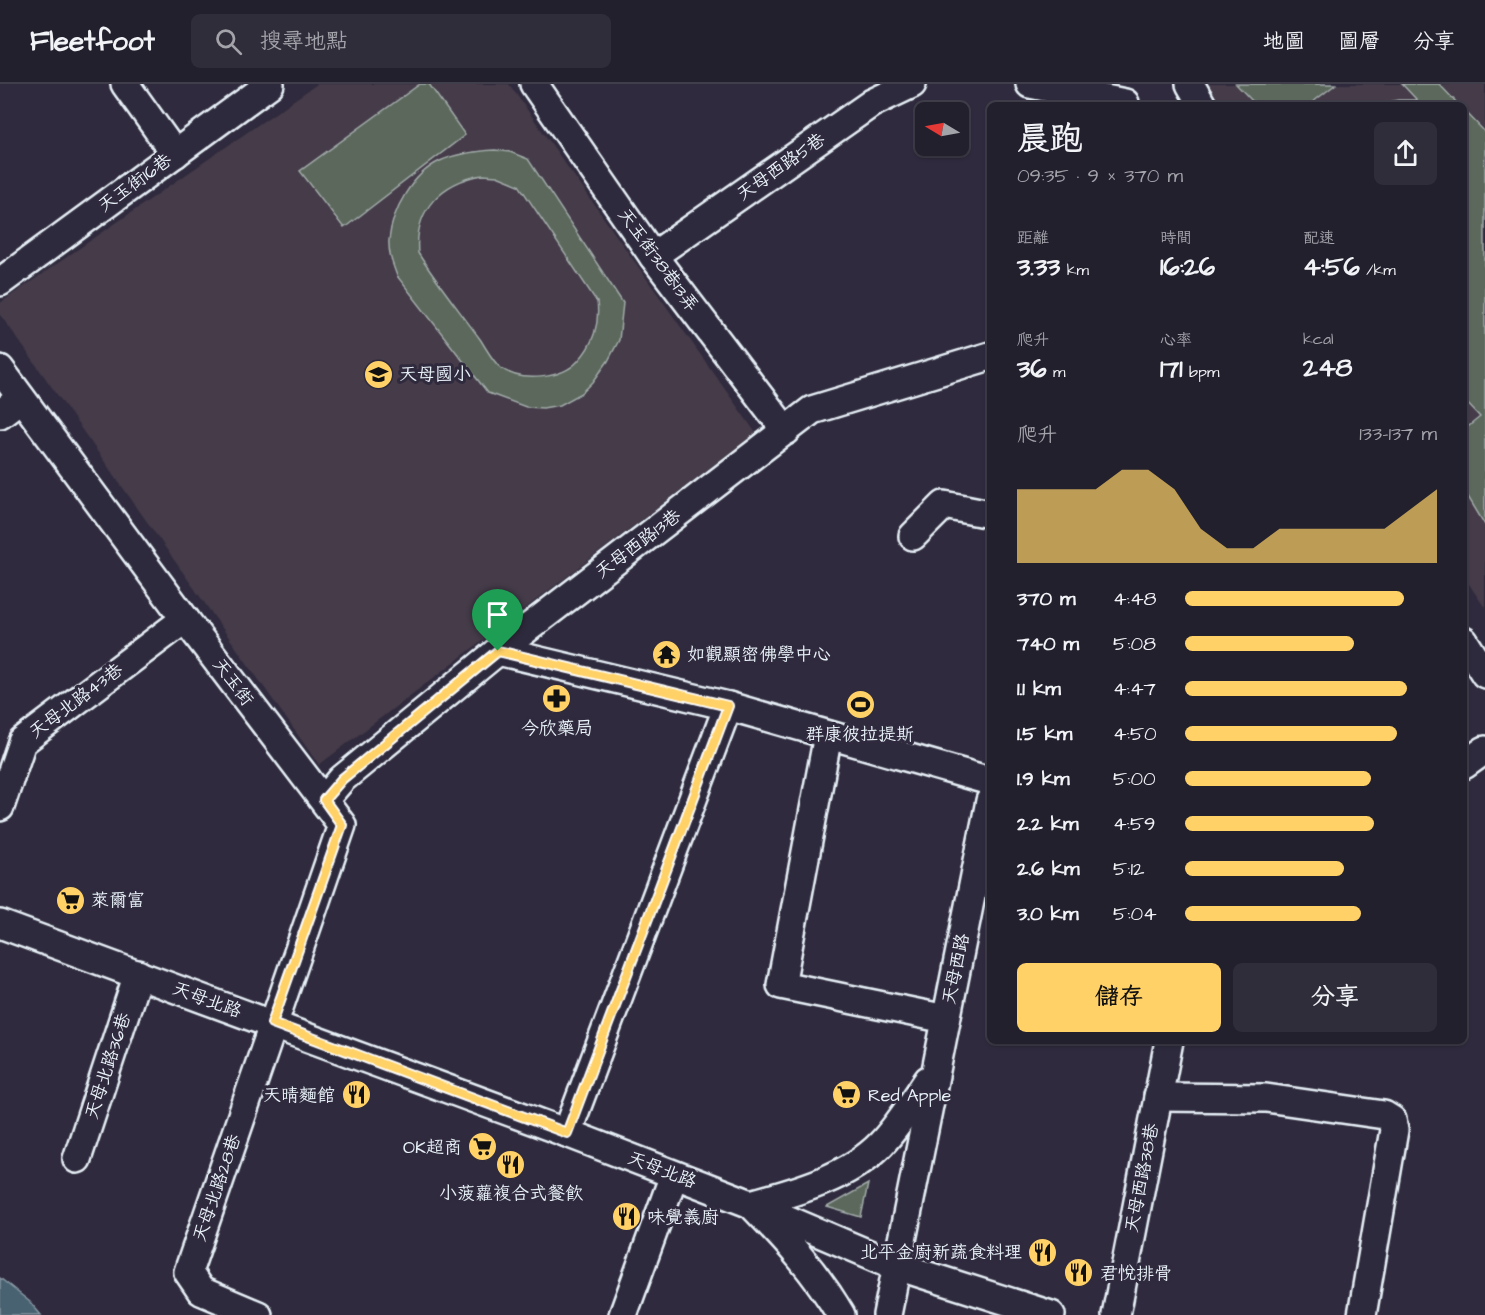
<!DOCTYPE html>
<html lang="zh-TW">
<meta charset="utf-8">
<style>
body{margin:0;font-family:"Architects Daughter","LXGW WenKai TC",sans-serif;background:#2f2d3a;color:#f1f3f6;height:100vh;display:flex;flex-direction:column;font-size:22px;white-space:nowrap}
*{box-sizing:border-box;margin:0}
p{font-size:20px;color:#a3a3aa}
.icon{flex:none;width:33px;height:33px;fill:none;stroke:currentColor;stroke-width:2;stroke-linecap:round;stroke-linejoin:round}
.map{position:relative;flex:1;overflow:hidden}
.drawer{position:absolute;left:987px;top:18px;width:480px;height:942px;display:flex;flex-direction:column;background:#23202e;border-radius:9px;box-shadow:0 2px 4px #0004,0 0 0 2px #403e4a}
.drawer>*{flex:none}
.needle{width:39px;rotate:280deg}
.buttons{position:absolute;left:915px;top:18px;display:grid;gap:12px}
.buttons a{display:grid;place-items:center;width:54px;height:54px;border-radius:9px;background:#23202e;box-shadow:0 2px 4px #0004,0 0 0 2px #403e4a;font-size:30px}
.pin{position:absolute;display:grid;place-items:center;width:51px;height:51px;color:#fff;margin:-62px -26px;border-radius:50% 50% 50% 0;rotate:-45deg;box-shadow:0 0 6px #0007}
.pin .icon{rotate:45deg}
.round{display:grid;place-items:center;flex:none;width:63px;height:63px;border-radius:9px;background:#2f2d3a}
.head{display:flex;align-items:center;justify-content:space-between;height:102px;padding:0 30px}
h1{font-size:33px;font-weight:700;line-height:45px}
.figures{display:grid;grid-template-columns:repeat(3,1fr);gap:9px;height:102px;padding:6px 30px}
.figures div{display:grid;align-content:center}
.figures b{font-size:26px;font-weight:700}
.figures small{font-size:16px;font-weight:400}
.figures p{font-size:16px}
.chart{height:168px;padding:12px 30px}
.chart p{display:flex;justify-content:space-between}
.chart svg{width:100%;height:108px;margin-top:6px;fill:#ffd166;opacity:.7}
.primary-button{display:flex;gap:12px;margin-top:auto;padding:12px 30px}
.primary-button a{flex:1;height:69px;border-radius:9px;background:#ffd166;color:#111;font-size:24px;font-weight:700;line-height:69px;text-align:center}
.primary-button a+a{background:#2f2d3a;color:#f1f3f6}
ul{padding:0 30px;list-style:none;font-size:20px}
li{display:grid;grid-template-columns:96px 72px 1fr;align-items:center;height:45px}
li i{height:15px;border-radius:8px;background:#ffd166}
header{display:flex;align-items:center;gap:36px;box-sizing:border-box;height:84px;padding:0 30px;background:#23202e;border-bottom:2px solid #403e4a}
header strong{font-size:28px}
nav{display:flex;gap:33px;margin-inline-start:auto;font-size:21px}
.search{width:420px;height:54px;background:#2f2d3a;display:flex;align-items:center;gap:15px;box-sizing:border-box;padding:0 21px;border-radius:9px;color:#a3a3aa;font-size:22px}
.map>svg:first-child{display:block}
.built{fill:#443a48}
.green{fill:#5c685c;stroke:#a2acaa;stroke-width:1.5;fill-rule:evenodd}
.water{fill:#496271;stroke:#899ba7;stroke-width:1.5}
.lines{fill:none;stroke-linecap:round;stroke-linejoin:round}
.minor-casing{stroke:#e8f1f8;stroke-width:32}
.minor{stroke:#2f2a3d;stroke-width:27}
.route-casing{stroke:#fff;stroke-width:12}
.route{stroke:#ffd166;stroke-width:8}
.labels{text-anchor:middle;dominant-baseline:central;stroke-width:6;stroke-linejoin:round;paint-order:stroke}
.street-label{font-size:18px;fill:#e8f1f8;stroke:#2f2a3d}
.poi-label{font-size:18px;fill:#e8f1f8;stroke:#2f2a3d;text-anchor:start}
</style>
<header>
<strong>Fleetfoot</strong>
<div class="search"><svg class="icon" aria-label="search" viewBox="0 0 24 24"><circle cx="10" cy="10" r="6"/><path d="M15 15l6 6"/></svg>搜尋地點</div>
<nav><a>地圖</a><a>圖層</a><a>分享</a></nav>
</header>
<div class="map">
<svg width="1485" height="1231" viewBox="0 0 1485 1231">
<rect width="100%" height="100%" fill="#2f2a3d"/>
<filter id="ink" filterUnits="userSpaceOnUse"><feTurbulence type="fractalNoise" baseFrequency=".0167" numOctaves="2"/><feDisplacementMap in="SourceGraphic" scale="12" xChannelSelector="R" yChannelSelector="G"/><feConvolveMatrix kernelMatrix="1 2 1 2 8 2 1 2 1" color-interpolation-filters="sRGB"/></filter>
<g filter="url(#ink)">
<g class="built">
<polygon points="317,0 509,0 756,349 319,681 0,230 0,219"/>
<polygon points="1208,0 1485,0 1485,524 1464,493 1464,21 1221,21"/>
</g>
<g class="green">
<polygon points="420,0 429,0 465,51 344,144 300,87"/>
<polygon points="1236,0 1336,0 1309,21 1256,21"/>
<polygon points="1402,0 1439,0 1459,21 1375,21 1398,16 1417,16"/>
<polygon points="1464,26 1485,48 1485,441 1464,406 1464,346 1480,333 1464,316"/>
<path d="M495,66L510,68L528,75L623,219L619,256L608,277L593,298L582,309L560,321L543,324L526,323L488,309L397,192C393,181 388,169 389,156C392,126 412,90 440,77C457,69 476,67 495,66ZM483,91L497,92L519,101L597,218C600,240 593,261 578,277C562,295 521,299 501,284C493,278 486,264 480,255C459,226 437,199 418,169C414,125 442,98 483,91Z"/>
<polygon points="868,1100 861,1133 827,1123"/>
</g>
<polygon class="water" points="0,1194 30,1218 41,1231 0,1231"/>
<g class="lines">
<defs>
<g id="minor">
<polyline points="125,0 175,70"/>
<polyline points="534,0 653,172 786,347"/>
<polyline points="1030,0 1125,19"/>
<polyline points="1190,0 1202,21"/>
<polyline points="653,172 872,19 912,0"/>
<polyline points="0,198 270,0"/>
<polyline points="0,285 185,535 342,741 188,1188 201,1207 258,1231"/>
<polyline points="0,330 21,314"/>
<polyline points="913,452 944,421 990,430"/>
<polyline points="1464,557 1485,590"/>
<polyline points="498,567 728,622 990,697"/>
<polyline points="828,651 781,901 946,935"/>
<polyline points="1464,681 1485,666"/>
<polyline points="324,716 342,695 498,567 812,326 990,272"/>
<polyline points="0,723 22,658 185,535"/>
<polyline points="0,840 567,1049 751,1120 897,1182 1051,1231"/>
<polyline points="1158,1013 1266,1014 1384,1031 1392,1036 1394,1046 1362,1231"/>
<polyline points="567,1049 728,622"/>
<polyline points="77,1075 138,890"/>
<polyline points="623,1231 674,1091"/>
<path d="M841,1231C815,1187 786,1156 751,1120C795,1108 848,1094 881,1060C899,1041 913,1018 928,996"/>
<polyline points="887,1231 990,717"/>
<polyline points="1116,1231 1169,957"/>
</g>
</defs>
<use href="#minor" class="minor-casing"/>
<use href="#minor" class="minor"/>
</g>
</g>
<g class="lines" filter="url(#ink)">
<defs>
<polygon id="route" points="498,567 728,622 567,1049 272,939 342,741 324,716 342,695"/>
</defs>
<use href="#route" class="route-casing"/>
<use href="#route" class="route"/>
</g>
<defs>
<symbol id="school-disc" viewBox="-11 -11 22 22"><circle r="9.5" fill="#ffd166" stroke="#2f2a3d"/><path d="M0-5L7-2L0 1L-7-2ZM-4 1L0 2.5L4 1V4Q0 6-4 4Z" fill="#111"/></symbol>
<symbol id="temple-disc" viewBox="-11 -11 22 22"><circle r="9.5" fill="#ffd166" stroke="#2f2a3d"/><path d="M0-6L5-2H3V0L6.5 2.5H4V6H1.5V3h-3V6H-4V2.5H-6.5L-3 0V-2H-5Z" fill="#111"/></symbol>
<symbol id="pharmacy-disc" viewBox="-11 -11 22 22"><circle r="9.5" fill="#ffd166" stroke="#2f2a3d"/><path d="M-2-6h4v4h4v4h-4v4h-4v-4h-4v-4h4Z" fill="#111"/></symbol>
<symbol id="stadium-disc" viewBox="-11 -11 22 22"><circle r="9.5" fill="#ffd166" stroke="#2f2a3d"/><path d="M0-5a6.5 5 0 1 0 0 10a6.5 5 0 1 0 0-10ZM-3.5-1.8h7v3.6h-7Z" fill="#111"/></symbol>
<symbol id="supermarket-disc" viewBox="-11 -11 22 22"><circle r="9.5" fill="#ffd166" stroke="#2f2a3d"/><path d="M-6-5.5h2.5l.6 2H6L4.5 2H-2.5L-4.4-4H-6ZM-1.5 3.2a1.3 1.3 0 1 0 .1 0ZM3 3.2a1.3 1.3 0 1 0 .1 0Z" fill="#111"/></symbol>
<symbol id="restaurant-disc" viewBox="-11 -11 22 22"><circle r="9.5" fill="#ffd166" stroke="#2f2a3d"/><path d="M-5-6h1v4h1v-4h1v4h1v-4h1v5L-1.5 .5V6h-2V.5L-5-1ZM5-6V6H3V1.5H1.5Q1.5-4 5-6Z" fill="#111"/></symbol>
</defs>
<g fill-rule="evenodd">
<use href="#school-disc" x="362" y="274" width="33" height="33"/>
<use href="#temple-disc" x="650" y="554" width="33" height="33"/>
<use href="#pharmacy-disc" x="540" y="598" width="33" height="33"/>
<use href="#stadium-disc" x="844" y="604" width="33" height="33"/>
<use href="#supermarket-disc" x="54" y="800" width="33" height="33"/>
<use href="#restaurant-disc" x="340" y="994" width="33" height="33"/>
<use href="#supermarket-disc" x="830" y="994" width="33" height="33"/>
<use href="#supermarket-disc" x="466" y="1046" width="33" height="33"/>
<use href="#restaurant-disc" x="494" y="1064" width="33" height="33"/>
<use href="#restaurant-disc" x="610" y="1116" width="33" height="33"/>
<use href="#restaurant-disc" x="1026" y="1152" width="33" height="33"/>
<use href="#restaurant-disc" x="1062" y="1172" width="33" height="33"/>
</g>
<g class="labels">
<g class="street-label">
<text transform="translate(781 83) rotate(-35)">天母西路5巷</text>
<text transform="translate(135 99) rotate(-36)">天玉街16巷</text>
<text transform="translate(658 176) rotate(54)">天玉街38巷13弄</text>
<text transform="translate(638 460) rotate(-37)">天母西路13巷</text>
<text transform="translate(233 598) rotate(53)">天玉街</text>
<text transform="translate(76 617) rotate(-37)">天母北路43巷</text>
<text transform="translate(956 885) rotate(-78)">天母西路</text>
<text transform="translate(207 916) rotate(20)">天母北路</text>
<text transform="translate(108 982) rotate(-72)">天母北路36巷</text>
<text transform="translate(662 1086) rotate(21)">天母北路</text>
<text transform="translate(1142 1094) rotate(-79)">天母西路38巷</text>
<text transform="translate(217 1104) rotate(-71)">天母北路28巷</text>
</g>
<g class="poi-label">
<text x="399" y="290">天母國小</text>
<text x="687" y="570">如觀顯密佛學中心</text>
<text x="557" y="644" text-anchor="middle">今欣藥局</text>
<text x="860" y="650" text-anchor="middle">群康彼拉提斯</text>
<text x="91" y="816">萊爾富</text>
<text x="335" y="1011" text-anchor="end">天晴麵館</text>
<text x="868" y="1011">Red Apple</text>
<text x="462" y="1063" text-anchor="end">OK超商</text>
<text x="511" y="1109" text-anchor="middle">小菠蘿複合式餐飲</text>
<text x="647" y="1133">味覺義廚</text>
<text x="1022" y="1168" text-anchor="end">北平金廚新蔬食料理</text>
<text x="1100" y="1189">君悅排骨</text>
</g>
</g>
</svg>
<div class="buttons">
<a><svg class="needle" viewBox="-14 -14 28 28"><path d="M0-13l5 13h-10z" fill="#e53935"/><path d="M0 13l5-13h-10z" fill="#a3a3aa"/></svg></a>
</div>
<div class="pin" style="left:498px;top:567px;background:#1e9e55"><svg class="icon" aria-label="arrive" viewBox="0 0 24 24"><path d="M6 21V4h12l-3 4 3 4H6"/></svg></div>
<section class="drawer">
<div class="head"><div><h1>晨跑</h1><p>09:35 · 9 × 370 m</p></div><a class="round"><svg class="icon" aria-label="share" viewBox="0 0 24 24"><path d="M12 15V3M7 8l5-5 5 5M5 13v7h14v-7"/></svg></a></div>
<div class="figures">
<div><p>距離</p><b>3.33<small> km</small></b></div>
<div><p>時間</p><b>16:26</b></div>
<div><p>配速</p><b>4:56<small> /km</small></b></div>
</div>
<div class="figures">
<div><p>爬升</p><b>36<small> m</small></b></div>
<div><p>心率</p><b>171<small> bpm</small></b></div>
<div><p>kcal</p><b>248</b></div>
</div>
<div class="chart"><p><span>爬升</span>133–137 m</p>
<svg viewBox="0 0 160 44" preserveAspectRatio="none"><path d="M0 44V14L10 14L20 14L30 14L40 6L50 6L60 14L70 30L80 38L90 38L100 30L110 30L120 30L130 30L140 30L150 22L160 14V44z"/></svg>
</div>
<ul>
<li><b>370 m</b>4:48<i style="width:87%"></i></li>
<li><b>740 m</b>5:08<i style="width:67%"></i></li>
<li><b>1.1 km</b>4:47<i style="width:88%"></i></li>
<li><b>1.5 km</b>4:50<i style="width:84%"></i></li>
<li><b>1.9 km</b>5:00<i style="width:74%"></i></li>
<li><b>2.2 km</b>4:59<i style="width:75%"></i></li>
<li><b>2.6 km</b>5:12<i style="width:63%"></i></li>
<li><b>3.0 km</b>5:04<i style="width:70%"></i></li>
</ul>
<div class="primary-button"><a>儲存</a><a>分享</a></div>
</section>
</div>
